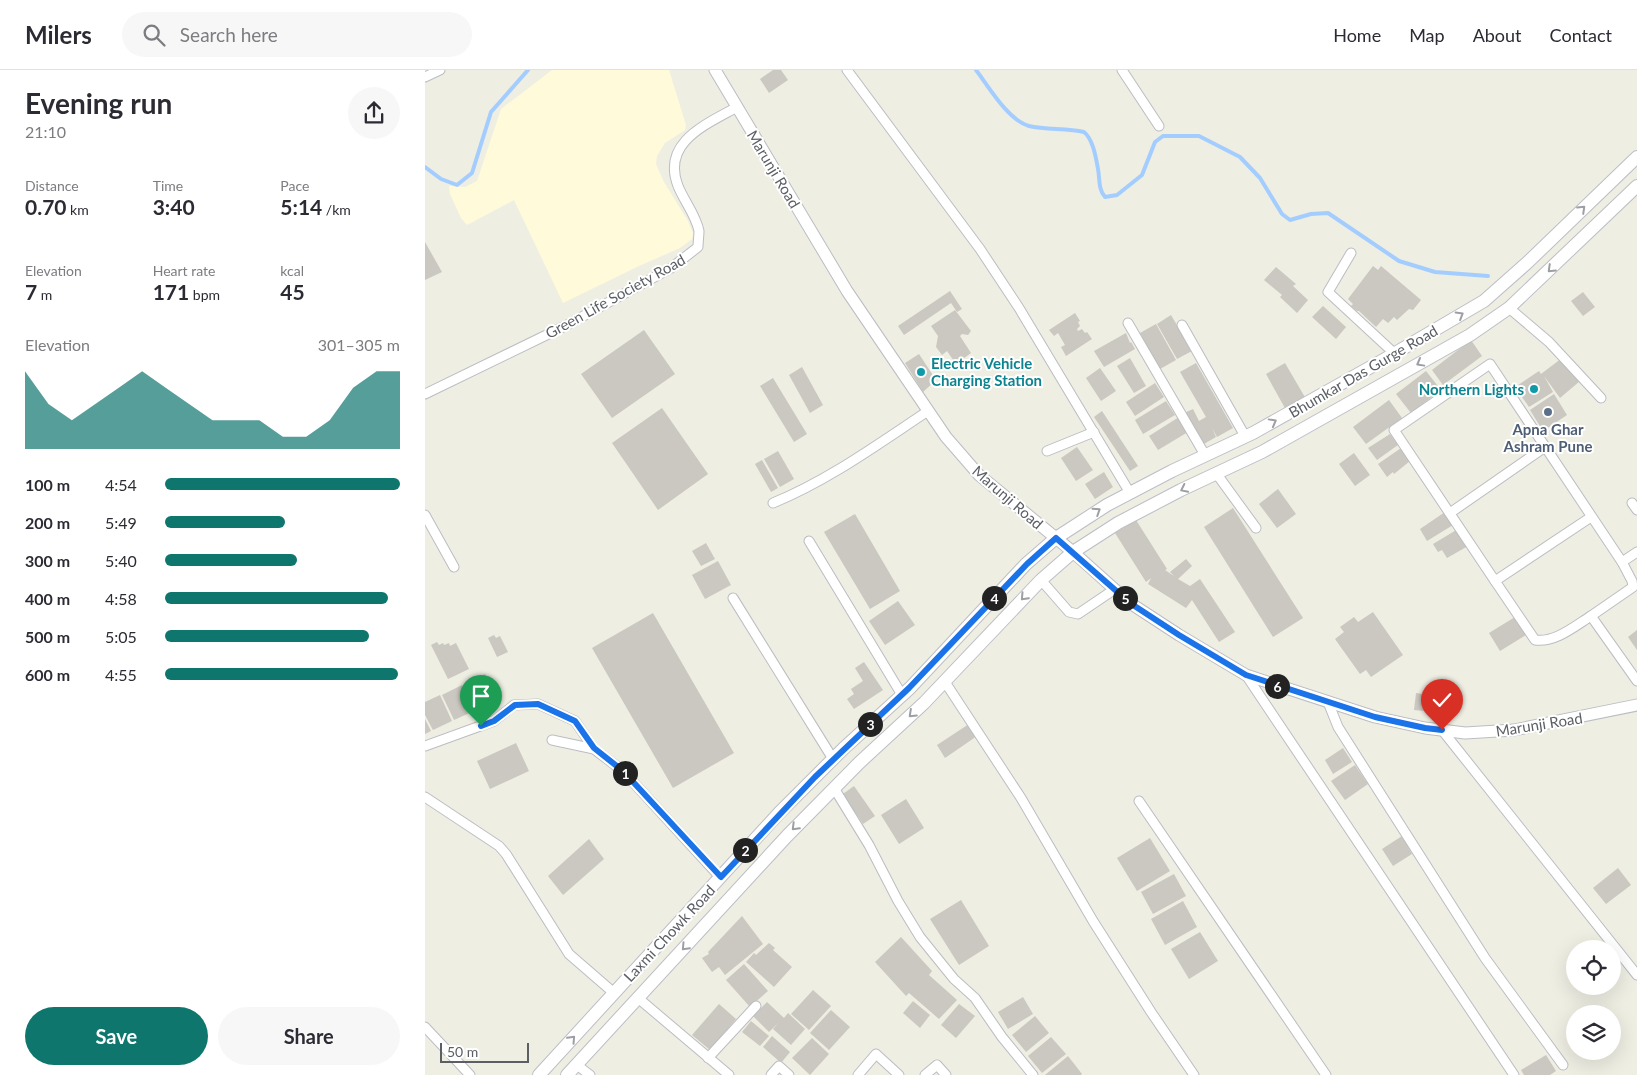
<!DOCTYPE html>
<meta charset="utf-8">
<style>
body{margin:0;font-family:Lato,sans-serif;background:#f7f7f7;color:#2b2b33;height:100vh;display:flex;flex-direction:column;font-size:19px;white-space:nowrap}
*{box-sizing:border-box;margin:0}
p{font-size:16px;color:#7c7c81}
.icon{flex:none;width:28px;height:28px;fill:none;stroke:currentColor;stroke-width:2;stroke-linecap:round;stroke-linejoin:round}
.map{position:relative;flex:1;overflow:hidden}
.sheet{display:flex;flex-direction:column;background:#fff;width:425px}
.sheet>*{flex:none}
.tools{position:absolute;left:1141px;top:870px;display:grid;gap:10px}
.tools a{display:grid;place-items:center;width:55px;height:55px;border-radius:50%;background:#fff;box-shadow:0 5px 20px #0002;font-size:25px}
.scale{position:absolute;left:15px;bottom:12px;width:89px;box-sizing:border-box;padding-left:5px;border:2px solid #5b5f65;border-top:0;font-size:14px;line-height:18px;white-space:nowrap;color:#5b5f65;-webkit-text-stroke:4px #fff;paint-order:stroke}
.pin{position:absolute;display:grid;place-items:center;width:42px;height:42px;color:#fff;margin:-51px -21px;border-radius:50% 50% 50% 0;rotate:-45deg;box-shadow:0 0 5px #0007}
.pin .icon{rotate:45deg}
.km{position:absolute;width:25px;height:25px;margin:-12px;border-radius:50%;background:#222;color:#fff;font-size:14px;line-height:25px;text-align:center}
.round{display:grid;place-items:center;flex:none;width:52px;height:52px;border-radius:26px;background:#f7f7f7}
.overview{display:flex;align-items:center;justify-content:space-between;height:85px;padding:0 25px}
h1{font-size:28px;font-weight:700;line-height:38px}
.stats{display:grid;grid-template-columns:repeat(3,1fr);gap:8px;height:85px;padding:5px 25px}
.stats div{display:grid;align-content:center}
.stats b{font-size:21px;font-weight:700}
.stats small{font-size:14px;font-weight:400}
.stats p{font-size:14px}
.chart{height:140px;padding:10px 25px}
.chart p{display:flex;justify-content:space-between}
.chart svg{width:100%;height:90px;margin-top:5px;fill:#0f766e;opacity:.7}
.button{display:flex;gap:10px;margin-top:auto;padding:10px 25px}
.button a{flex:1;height:58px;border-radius:30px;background:#0f766e;color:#fff;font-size:20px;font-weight:700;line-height:58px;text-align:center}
.button a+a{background:#f7f7f7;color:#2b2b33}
ul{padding:0 25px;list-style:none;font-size:16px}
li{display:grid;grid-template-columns:80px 60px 1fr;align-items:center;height:38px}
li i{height:12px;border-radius:6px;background:#0f766e}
header{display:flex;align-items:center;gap:30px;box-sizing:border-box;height:70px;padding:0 25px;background:#fff;border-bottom:1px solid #e1e1e2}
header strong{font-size:24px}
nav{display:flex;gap:28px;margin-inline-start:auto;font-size:18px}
.search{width:350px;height:45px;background:#f7f7f7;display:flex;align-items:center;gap:12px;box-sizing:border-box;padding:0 18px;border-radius:28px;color:#7c7c81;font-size:19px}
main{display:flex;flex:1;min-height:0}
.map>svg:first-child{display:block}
.commercial{fill:#fffad9}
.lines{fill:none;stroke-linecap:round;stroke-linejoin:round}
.stream{stroke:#a4cdff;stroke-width:4}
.building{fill:#cac8c0}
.minor-casing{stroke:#bbbdc3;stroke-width:11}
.tertiary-casing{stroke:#bbbdc3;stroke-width:13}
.secondary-casing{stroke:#bcbec6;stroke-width:14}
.minor{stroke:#fff;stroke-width:9}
.tertiary{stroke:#fff;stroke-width:11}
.secondary{stroke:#fff;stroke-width:12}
.oneway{stroke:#9d9fa3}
.route-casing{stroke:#fff;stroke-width:10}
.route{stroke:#1a73e8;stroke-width:6}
.culture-dot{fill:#0f9aa8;stroke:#fff;stroke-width:2}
.service-dot{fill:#5c6f8a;stroke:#fff;stroke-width:2}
.labels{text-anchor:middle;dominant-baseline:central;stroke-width:4;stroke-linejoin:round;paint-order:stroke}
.street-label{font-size:15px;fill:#5b5f65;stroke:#fff}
.culture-label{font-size:15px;font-weight:bold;fill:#0d838f;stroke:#fff;text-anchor:start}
.service-label{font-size:15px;font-weight:bold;fill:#4e5e75;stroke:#fff}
</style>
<header>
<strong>Milers</strong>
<div class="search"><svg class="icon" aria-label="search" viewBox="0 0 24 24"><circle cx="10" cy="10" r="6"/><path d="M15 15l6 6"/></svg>Search here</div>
<nav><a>Home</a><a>Map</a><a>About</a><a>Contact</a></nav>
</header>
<main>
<section class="sheet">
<div class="overview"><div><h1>Evening run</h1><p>21:10</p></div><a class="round"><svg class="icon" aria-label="share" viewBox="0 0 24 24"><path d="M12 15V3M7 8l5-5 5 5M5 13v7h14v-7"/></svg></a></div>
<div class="stats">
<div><p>Distance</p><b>0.70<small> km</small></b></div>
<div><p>Time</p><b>3:40</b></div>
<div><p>Pace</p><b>5:14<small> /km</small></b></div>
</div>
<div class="stats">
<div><p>Elevation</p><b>7<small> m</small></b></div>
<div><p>Heart rate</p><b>171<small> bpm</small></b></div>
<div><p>kcal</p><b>45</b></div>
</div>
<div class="chart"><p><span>Elevation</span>301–305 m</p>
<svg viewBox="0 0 160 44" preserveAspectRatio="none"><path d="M0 44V6L10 22L20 30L30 22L40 14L50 6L60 14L70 22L80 30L90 30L100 30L110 38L120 38L130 30L140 14L150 6L160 6V44z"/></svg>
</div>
<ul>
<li><b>100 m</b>4:54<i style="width:100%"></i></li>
<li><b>200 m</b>5:49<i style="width:51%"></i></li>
<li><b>300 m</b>5:40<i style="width:56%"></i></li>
<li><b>400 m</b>4:58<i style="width:95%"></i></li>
<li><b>500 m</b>5:05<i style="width:87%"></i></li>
<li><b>600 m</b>4:55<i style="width:99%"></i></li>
</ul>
<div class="button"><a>Save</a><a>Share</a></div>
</section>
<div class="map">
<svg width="1212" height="1005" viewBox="0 0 1212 1005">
<rect width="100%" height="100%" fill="#efeee3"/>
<polygon class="commercial" points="127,0 244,0 261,55 260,60 240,73 232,86 231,94 239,112 263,151 268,163 267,169 255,178 214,196 138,233 89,130 42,155 36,148 25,124 24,116 40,117 52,111 76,39"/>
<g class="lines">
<g class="stream">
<path d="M551,0C564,17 583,50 604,56C622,60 641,58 659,62C668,69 671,88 673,99C675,109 673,119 680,127L692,125L717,105L730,72L738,66H774L815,87L835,108L857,144L865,150L886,144L903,143L974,191L1010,202L1063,206"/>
<polyline points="0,97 16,109 32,115 47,103 66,42 103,0"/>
</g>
</g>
<g class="building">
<polygon points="348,0 356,0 363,10 344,23 335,9"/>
<polygon points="0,172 17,202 0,210"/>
<polygon points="948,196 953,200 956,196 996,230 988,240 984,239 972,250 969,247 963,253 958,249 951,257 934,241 932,241 926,236 928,234 923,229"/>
<polygon points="851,197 871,214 868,216 883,230 872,243 855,227 857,225 839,210"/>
<polygon points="525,221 537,239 532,242 526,233 479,265 473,256"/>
<polygon points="1158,222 1170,237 1158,246 1146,231"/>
<polygon points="898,236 921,257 911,269 887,247"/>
<polygon points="530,240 546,261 543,265 537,264 535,266 546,283 531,294 522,281 517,285 511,277 513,266 506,256"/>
<polygon points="650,243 655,251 653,252 655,256 652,259 653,261 657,259 660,263 662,262 667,269 641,286 636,277 640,275 633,263 629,266 624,260"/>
<polygon points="746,245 767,281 752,289 732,254"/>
<polygon points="731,254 751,290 735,299 715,263"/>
<polygon points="219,260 250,304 187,348 156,304"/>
<polygon points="701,263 705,273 706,272 710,279 679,297 669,281"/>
<polygon points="1046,270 1057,286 1018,315 1007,300"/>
<polygon points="494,284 511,310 498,322 480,293"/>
<polygon points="705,288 721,316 709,323 692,296"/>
<polygon points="1137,288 1155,311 1135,328 1119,306 1128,322 1104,337 1090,317 1114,301 1116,304"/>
<polygon points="771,293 808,358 792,367 787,358 791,367 777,375 759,343 768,339 774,351 781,347 755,302"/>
<polygon points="860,293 881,329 861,340 841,304"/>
<polygon points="377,297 398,335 385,343 364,305"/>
<polygon points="675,298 691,321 676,331 661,308"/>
<polygon points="1001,301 1016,320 986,343 971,324"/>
<polygon points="348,308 382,364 369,372 335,316"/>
<polygon points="730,313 739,327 710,346 701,332"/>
<polygon points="1129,324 1142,345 1118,361 1105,340"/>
<polygon points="964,330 977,348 941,374 928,357"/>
<polygon points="741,331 750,345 718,364 710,350"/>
<polygon points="237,338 283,404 233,440 187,373"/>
<polygon points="677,341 713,396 705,401 669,347"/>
<polygon points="754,347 763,362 733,380 724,366"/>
<polygon points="965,364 973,375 952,390 943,378"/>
<polygon points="652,377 668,400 651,411 636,388"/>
<polygon points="976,378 985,391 969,404 968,402 962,407 953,394"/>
<polygon points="353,381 369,409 355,417 339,389"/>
<polygon points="929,383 945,405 930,416 914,394"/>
<polygon points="337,390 353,418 346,422 330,394"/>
<polygon points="679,402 688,417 670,429 660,414"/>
<polygon points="853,419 871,444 852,458 834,434"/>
<polygon points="808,438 878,548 848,567 779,457"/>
<polygon points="1020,442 1028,455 1002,471 995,459"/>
<polygon points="430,444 475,521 445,539 399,462"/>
<polygon points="711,450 742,499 740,500 749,506 745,502 761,489 767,496 753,509 765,516 775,509 810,562 794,572 767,530 761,538 723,514 726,508 721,512 690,463"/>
<polygon points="1033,459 1043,476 1022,488 1017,480 1013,482 1008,474"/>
<polygon points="281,473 290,489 276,496 267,481"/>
<polygon points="293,491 306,515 280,529 267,505"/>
<polygon points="473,531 490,555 460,575 444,551"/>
<polygon points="948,542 978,585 946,607 941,600 935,604 910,569 919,562 915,557 929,547 933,552"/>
<polygon points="228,543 309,683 248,718 167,578"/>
<polygon points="1090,547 1101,565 1075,581 1064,563"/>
<polygon points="1212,560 1212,580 1203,567"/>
<polygon points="69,565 71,568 75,566 83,582 72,587 63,568"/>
<polygon points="12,572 14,575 18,573 19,575 24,573 25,576 31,573 44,599 23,609 6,575"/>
<polygon points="439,592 458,620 429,639 422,629 429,624 426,619 438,611 430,598"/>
<polygon points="60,604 72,630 52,639 40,614"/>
<polygon points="37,615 49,641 29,650 17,625"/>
<polygon points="991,623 1012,626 1010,642 989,640"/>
<polygon points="15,625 27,651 8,660 0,645 0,632"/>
<polygon points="0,649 6,661 0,664"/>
<polygon points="544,654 552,666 520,688 512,675"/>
<polygon points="91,673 104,701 65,719 52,691"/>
<polygon points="918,678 927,692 908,704 900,690"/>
<polygon points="930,695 943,714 920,730 906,711"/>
<polygon points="429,716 450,746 438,754 418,724"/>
<polygon points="481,729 499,758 474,774 456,745"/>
<polygon points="977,766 987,784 968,796 957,779"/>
<polygon points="725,768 745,801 712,821 692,788"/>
<polygon points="164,769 179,789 138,825 123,806"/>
<polygon points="1193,798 1206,815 1181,834 1168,818"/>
<polygon points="749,804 761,826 728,844 716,822"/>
<polygon points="536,830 564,876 534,895 505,849"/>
<polygon points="758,831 772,857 740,875 726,849"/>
<polygon points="317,846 338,874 300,905 294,897 287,902 277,888 284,884 283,882"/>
<polygon points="775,862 793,891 764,909 746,879"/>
<polygon points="476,867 507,901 504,905 532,930 514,949 484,923 481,926 450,892"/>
<polygon points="344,873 350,878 348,880 367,897 349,917 321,892 329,883 331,885"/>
<polygon points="319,894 343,921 325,937 301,910"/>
<polygon points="388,920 406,936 384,960 366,944"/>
<polygon points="598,927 608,944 583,959 573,942"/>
<polygon points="488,931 505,945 495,958 478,943"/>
<polygon points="342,932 359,948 363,943 380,959 366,975 348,959 353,953 344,962 328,946"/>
<polygon points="294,934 311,949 285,980 267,965"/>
<polygon points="534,934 550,946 531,968 516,955"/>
<polygon points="406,940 425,957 404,980 385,963"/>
<polygon points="610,946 624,963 601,982 587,965"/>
<polygon points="326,951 344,966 335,976 317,962"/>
<polygon points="347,966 365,982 356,993 338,977"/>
<polygon points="626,967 641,984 617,1003 603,986"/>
<polygon points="387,968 404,984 385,1005 367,988"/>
<polygon points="1121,985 1131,1001 1125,1005 1099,1005 1096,1000"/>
<polygon points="643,986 657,1004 656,1005 620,1005"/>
</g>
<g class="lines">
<defs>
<g id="minor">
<polyline points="422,0 555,179 594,238 705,423"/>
<polyline points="697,0 734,56"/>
<polyline points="0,7 15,0"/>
<polyline points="926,183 903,222 970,284"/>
<polyline points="1084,238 1124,272 1176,328"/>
<polyline points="703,253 780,385"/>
<polyline points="757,255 820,366"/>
<path d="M0,324L142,255L246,198L273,177C273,172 274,166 274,161C271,145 259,131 253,116C236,72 282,54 312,37"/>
<polyline points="622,381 669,362"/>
<polyline points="791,403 831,458"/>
<path d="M348,433C404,410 453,374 503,341"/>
<polyline points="1207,433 1212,440"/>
<polyline points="1025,443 1120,377"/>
<polyline points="0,445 29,497"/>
<polyline points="1166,447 1070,511 969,360 1065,294 1197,492 1207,511 1208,517 1166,546 1212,611"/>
<polyline points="384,471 477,625"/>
<polyline points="1197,492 1212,482"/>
<polyline points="616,510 644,542 653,544 690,519"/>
<path d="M1070,511L1110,570C1130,573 1150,556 1166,546"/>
<polyline points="308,528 408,689"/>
<polyline points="821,605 1089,1005"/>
<polyline points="520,612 596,728 668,851 726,942 769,1005"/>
<polyline points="903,632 913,657 1060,888 1138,995"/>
<polyline points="1017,660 1212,905"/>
<polyline points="127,670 169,679 198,701 295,807"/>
<polyline points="0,676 69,651 89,635 113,634 150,651 169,679"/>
<polyline points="409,718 444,775 473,831 495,867 529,909 550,928 577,967 608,1005"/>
<polyline points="0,727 74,776 81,784 144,884 189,923"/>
<polyline points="714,731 901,1005"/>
<polyline points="213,928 304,1005"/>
<polyline points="0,957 45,1005"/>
<polyline points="283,988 331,936"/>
<polyline points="152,995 165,1005"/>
<polyline points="346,1005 354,996 364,1005"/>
<polyline points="433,1005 451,984 474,1005"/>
<polyline points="500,1005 512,995 521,1005"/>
</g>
<polyline id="tertiary" points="290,0 422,221 521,367 554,405 648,482 705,533 754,565 821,605 950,647 1000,658 1040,663 1089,660 1212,635"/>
<g id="secondary">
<polyline points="114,1005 354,743 419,678 485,618 601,494 631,468 682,435 747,401 828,363 960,289 1059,231 1103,192 1212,87"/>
<polyline points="142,1005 362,766 434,693 499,633 616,510 648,482 693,453 756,420 837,382 1045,265 1084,238 1212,116"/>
</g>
</defs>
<use href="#minor" class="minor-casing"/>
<use href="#tertiary" class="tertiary-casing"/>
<use href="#secondary" class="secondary-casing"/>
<use href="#minor" class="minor"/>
<use href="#tertiary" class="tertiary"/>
<use href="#secondary" class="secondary"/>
</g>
<defs><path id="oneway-chevron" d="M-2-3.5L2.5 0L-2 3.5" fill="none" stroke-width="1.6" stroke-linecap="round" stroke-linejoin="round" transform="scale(1.25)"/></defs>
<g class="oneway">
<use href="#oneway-chevron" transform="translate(1157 139) rotate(-44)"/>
<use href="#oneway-chevron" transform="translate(1126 199) rotate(136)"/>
<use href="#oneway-chevron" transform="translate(1035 245) rotate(-31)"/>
<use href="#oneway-chevron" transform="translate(995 293) rotate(151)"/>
<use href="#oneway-chevron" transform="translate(848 352) rotate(-29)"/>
<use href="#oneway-chevron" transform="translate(759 419) rotate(154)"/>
<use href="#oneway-chevron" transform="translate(672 441) rotate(-33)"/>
<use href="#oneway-chevron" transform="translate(599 527) rotate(133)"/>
<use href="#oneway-chevron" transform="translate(487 644) rotate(137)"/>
<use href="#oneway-chevron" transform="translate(370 757) rotate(135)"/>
<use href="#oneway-chevron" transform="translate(260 877) rotate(133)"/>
<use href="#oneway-chevron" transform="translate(147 969) rotate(-47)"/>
</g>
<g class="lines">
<defs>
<polyline id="route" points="56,656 69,651 90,635 113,634 150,651 169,678 198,701 296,807 390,707 484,618 602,494 631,468 705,533 754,565 821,605 950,647 1000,658 1017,660"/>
</defs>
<use href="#route" class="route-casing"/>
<use href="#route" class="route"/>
</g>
<g class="culture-dot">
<circle cx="496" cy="302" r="5"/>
<circle cx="1109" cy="319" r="5"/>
</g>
<circle class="service-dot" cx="1123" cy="342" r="5"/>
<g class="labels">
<g class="street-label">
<text transform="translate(349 99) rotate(59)">Marunji Road</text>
<text transform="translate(190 226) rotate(-29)">Green Life Society Road</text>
<text transform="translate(938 301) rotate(-30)">Bhumkar Das Gurge Road</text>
<text transform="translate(583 427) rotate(41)">Marunji Road</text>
<text transform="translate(1114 654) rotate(-9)">Marunji Road</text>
<text transform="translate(244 863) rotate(-47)">Laxmi Chowk Road</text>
</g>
<g class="culture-label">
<text x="506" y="293">Electric Vehicle<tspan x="506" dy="17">Charging Station</tspan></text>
<text x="1099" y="319" text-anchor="end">Northern Lights</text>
</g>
<g class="service-label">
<text x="1123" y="359">Apna Ghar<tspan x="1123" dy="17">Ashram Pune</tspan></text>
</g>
</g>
</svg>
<div class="tools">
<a><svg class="icon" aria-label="locate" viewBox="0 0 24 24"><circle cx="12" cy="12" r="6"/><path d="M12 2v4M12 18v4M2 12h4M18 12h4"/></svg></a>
<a><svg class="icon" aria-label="layers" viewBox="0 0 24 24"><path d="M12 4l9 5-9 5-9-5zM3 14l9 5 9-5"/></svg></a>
</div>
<div class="scale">50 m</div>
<div class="pin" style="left:56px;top:656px;background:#1e9e55"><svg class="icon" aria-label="arrive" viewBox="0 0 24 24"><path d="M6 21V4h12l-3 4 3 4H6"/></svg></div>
<div class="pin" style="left:1017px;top:660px;background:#d93025"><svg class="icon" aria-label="check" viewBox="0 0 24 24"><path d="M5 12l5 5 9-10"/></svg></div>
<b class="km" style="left:200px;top:703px">1</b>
<b class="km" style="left:320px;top:780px">2</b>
<b class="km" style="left:445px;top:654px">3</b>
<b class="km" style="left:569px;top:528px">4</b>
<b class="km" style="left:700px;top:528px">5</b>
<b class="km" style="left:852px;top:616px">6</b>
</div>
</main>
